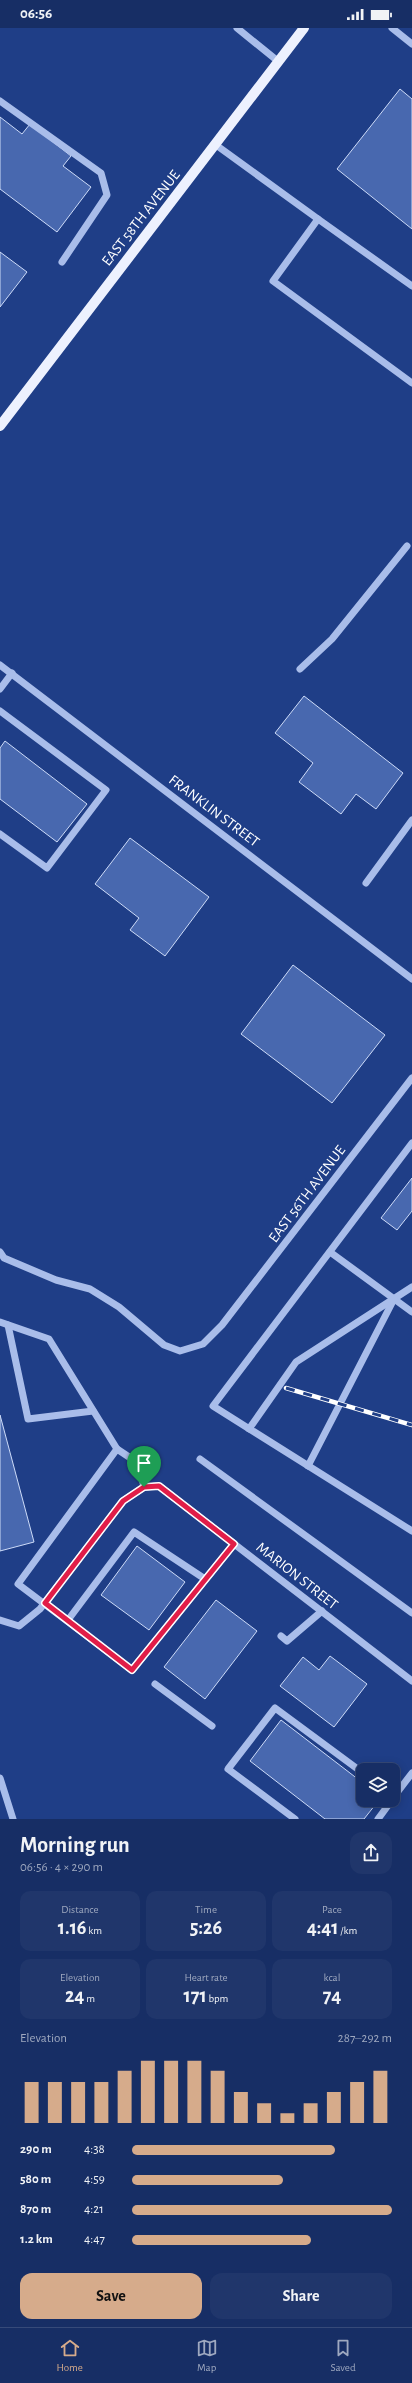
<!DOCTYPE html>
<meta charset="utf-8">
<style>
body{margin:0;font-family:"Alegreya Sans",sans-serif;background:#20366b;color:#f1f3f6;height:100vh;display:flex;flex-direction:column;font-size:15px;white-space:nowrap}
*{box-sizing:border-box;margin:0}
p{font-size:13px;color:#9ea8bf}
.icon{flex:none;width:22px;height:22px;fill:none;stroke:currentColor;stroke-width:2;stroke-linecap:round;stroke-linejoin:round}
.map{position:relative;height:1791px;overflow:hidden}
.drawer{display:flex;flex-direction:column;background:#172e65;flex:1}
.drawer>*{flex:none}
.buttons{position:absolute;left:356px;top:1735px;display:grid;gap:8px}
.buttons a{display:grid;place-items:center;width:44px;height:44px;border-radius:8px;background:#172e65;box-shadow:0 2px 10px #0003,0 0 0 1px #364a79;font-size:20px}
.pin{position:absolute;display:grid;place-items:center;width:34px;height:34px;color:#fff;margin:-41px -17px;border-radius:50% 50% 50% 0;rotate:-45deg;box-shadow:0 0 4px #0007}
.pin .icon{rotate:45deg}
.round{display:grid;place-items:center;flex:none;width:42px;height:42px;border-radius:12px;background:#20366b}
.headline{display:flex;align-items:center;justify-content:space-between;height:68px;padding:0 20px}
h1{font-size:22px;font-weight:700;line-height:30px}
.figures{display:grid;grid-template-columns:repeat(3,1fr);gap:6px;height:68px;padding:4px 20px}
.figures div{display:grid;align-content:center;border-radius:10px;background:#20366b;text-align:center}
.figures b{font-size:20px;font-weight:700}
.figures small{font-size:11px;font-weight:400}
.figures p{font-size:11px}
.chart{height:112px;padding:8px 20px}
.chart p{display:flex;justify-content:space-between}
.chart svg{width:100%;height:72px;margin-top:4px;stroke:#d6ab8b;stroke-width:6}
.cta{display:flex;gap:8px;margin-top:auto;padding:8px 20px}
.cta a{flex:1;height:46px;border-radius:12px;background:#d6ab8b;color:#111;font-size:16px;font-weight:700;line-height:46px;text-align:center}
.cta a+a{background:#20366b;color:#f1f3f6}
ul{padding:0 20px;list-style:none;font-size:13px}
li{display:grid;grid-template-columns:64px 48px 1fr;align-items:center;height:30px}
li i{height:10px;border-radius:5px;background:#d6ab8b}
.status{display:flex;justify-content:space-between;align-items:center;height:28px;padding:0 20px;background:#172e65;direction:ltr}
.status svg{height:11px;fill:currentColor}
.dock{display:flex;justify-content:space-around;align-items:center;height:56px;border-top:1px solid #364a79;background:#172e65;font-size:11px;color:#9ea8bf}
.dock a{display:grid;justify-items:center;gap:2px}
.dock .current{color:#d6ab8b}
.map>svg:first-child{display:block}
.building{fill:#4868af;stroke:#cddbf8}
.lines{fill:none;stroke-linecap:round;stroke-linejoin:round}
.minor{stroke:#a9bdea;stroke-width:7}
.major{stroke:#edf1fe;stroke-width:10}
.rail-casing{stroke:#fff;stroke-width:4.5}
.rail{stroke:#1f3e87;stroke-width:3;stroke-dasharray:9;stroke-linecap:butt}
.route-casing{stroke:#fff;stroke-width:8}
.route{stroke:#e11d48;stroke-width:5}
.labels{text-anchor:middle;dominant-baseline:central;stroke-width:3;stroke-linejoin:round;paint-order:stroke}
.street-label{font-size:15px;fill:#fff;stroke:#1f3e87}
</style>
<div class="status"><b>06:56</b><svg viewBox="0 0 49 12"><path d="M0 12V9h3v3zM5 12V6h3v6zM10 12V3h3v9zM15 12V0h3v12zM26 1h20v11H26zM47 4h2v5h-2z"/></svg></div>
<div class="map">
<svg width="412" height="1791" viewBox="0 0 412 1791">
<rect width="100%" height="100%" fill="#1f3e87"/>
<g class="building">
<polygon points="400,61 412,71 412,201 337,141"/>
<polygon points="0,89 22,106 30,96 71,128 63,138 91,159 57,204 0,161"/>
<polygon points="0,224 27,244 0,279"/>
<polygon points="304,668 403,745 376,781 356,766 341,786 299,754 313,735 275,705"/>
<polygon points="5,713 87,776 57,814 0,771 0,720"/>
<polygon points="130,810 209,869 165,928 130,902 139,890 95,856"/>
<polygon points="293,937 385,1007 332,1075 241,1006"/>
<polygon points="412,1150 412,1183 397,1202 381,1190"/>
<polygon points="0,1387 34,1514 0,1523"/>
<polygon points="137,1518 185,1554 149,1602 101,1567"/>
<polygon points="216,1572 257,1603 205,1671 164,1639"/>
<polygon points="330,1628 367,1656 334,1699 280,1658 303,1629 319,1642"/>
<polygon points="281,1692 363,1755 363,1772 379,1772 364,1791 325,1791 250,1733"/>
</g>
<g class="lines">
<g class="minor">
<polyline points="237,0 279,34"/>
<polyline points="392,0 412,16"/>
<polyline points="0,73 101,145 107,167 62,234"/>
<polyline points="216,117 318,191 273,253 412,355"/>
<polyline points="318,191 412,258"/>
<polyline points="0,637 412,951"/>
<polyline points="300,641 332,611 407,518"/>
<polyline points="0,661 12,645"/>
<polyline points="0,683 106,762 47,840 0,806"/>
<polyline points="366,855 412,792"/>
<polyline points="412,1115 213,1378 412,1503"/>
<polyline points="0,1224 4,1230 56,1252 90,1261 119,1279 164,1317 180,1323 203,1316 222,1297 412,1050"/>
<polyline points="330,1224 412,1284"/>
<polyline points="0,1294 49,1311 117,1421"/>
<polyline points="8,1297 28,1391 93,1383"/>
<polyline points="249,1401 296,1334 412,1259"/>
<polyline points="200,1431 412,1585"/>
<polyline points="308,1438 394,1271"/>
<polyline points="144,1459 138,1435 117,1421 18,1556 132,1642 234,1516"/>
<polyline points="144,1459 159,1458 412,1653"/>
<polyline points="0,1592 19,1598 40,1581 123,1473 144,1459"/>
<polyline points="68,1592 134,1504 205,1551"/>
<polyline points="281,1608 287,1613 322,1583"/>
<polyline points="155,1656 212,1698"/>
<polyline points="0,1750 13,1791"/>
<polyline points="393,1770 412,1745"/>
<polyline points="295,1791 228,1741 275,1680 363,1745"/>
<polyline points="378,1791 392,1772"/>
</g>
<polyline class="major" points="0,398 304,0"/>
<defs>
<polyline id="rail" points="286,1360 412,1397"/>
</defs>
<use href="#rail" class="rail-casing"/>
<use href="#rail" class="rail"/>
</g>
<g class="lines">
<defs>
<polygon id="route" points="159,1458 234,1516 132,1642 45,1575 123,1473 144,1459"/>
</defs>
<use href="#route" class="route-casing"/>
<use href="#route" class="route"/>
</g>
<g class="labels">
<g class="street-label">
<text transform="translate(141 190) rotate(-52)">EAST 58TH AVENUE</text>
<text transform="translate(214 783) rotate(37)">FRANKLIN STREET</text>
<text transform="translate(307 1166) rotate(-53)">EAST 56TH AVENUE</text>
<text transform="translate(297 1548) rotate(38)">MARION STREET</text>
</g>
</g>
</svg>
<div class="buttons">
<a><svg class="icon" aria-label="layers" viewBox="0 0 24 24"><path d="M12 4l9 5-9 5-9-5zM3 14l9 5 9-5"/></svg></a>
</div>
<div class="pin" style="left:144px;top:1459px;background:#1e9e55"><svg class="icon" aria-label="arrive" viewBox="0 0 24 24"><path d="M6 21V4h12l-3 4 3 4H6"/></svg></div>
</div>
<section class="drawer">
<div class="headline"><div><h1>Morning run</h1><p>06:56 · 4 × 290 m</p></div><a class="round"><svg class="icon" aria-label="share" viewBox="0 0 24 24"><path d="M12 15V3M7 8l5-5 5 5M5 13v7h14v-7"/></svg></a></div>
<div class="figures">
<div><p>Distance</p><b>1.16<small> km</small></b></div>
<div><p>Time</p><b>5:26</b></div>
<div><p>Pace</p><b>4:41<small> /km</small></b></div>
</div>
<div class="figures">
<div><p>Elevation</p><b>24<small> m</small></b></div>
<div><p>Heart rate</p><b>171<small> bpm</small></b></div>
<div><p>kcal</p><b>74</b></div>
</div>
<div class="chart"><p><span>Elevation</span>287–292 m</p>
<svg viewBox="0 0 160 44" preserveAspectRatio="none"><path d="M5 44V19M15 44V19M25 44V19M35 44V19M45 44V12M55 44V6M65 44V6M75 44V6M85 44V12M95 44V25M105 44V32M115 44V38M125 44V32M135 44V25M145 44V19M155 44V12"/></svg>
</div>
<ul>
<li><b>290 m</b>4:38<i style="width:78%"></i></li>
<li><b>580 m</b>4:59<i style="width:58%"></i></li>
<li><b>870 m</b>4:21<i style="width:100%"></i></li>
<li><b>1.2 km</b>4:47<i style="width:69%"></i></li>
</ul>
<div class="cta"><a>Save</a><a>Share</a></div>
</section>
<nav class="dock">
<a class="current"><svg class="icon" aria-label="home" viewBox="0 0 24 24"><path d="M3 11l9-7 9 7M6 9v11h12V9"/></svg>Home</a>
<a><svg class="icon" aria-label="map" viewBox="0 0 24 24"><path d="M3 6l6-2 6 2 6-2v14l-6 2-6-2-6 2zM9 4v14M15 6v14"/></svg>Map</a>
<a><svg class="icon" aria-label="saved" viewBox="0 0 24 24"><path d="M7 4h10v16l-5-4-5 4z"/></svg>Saved</a>
</nav>
